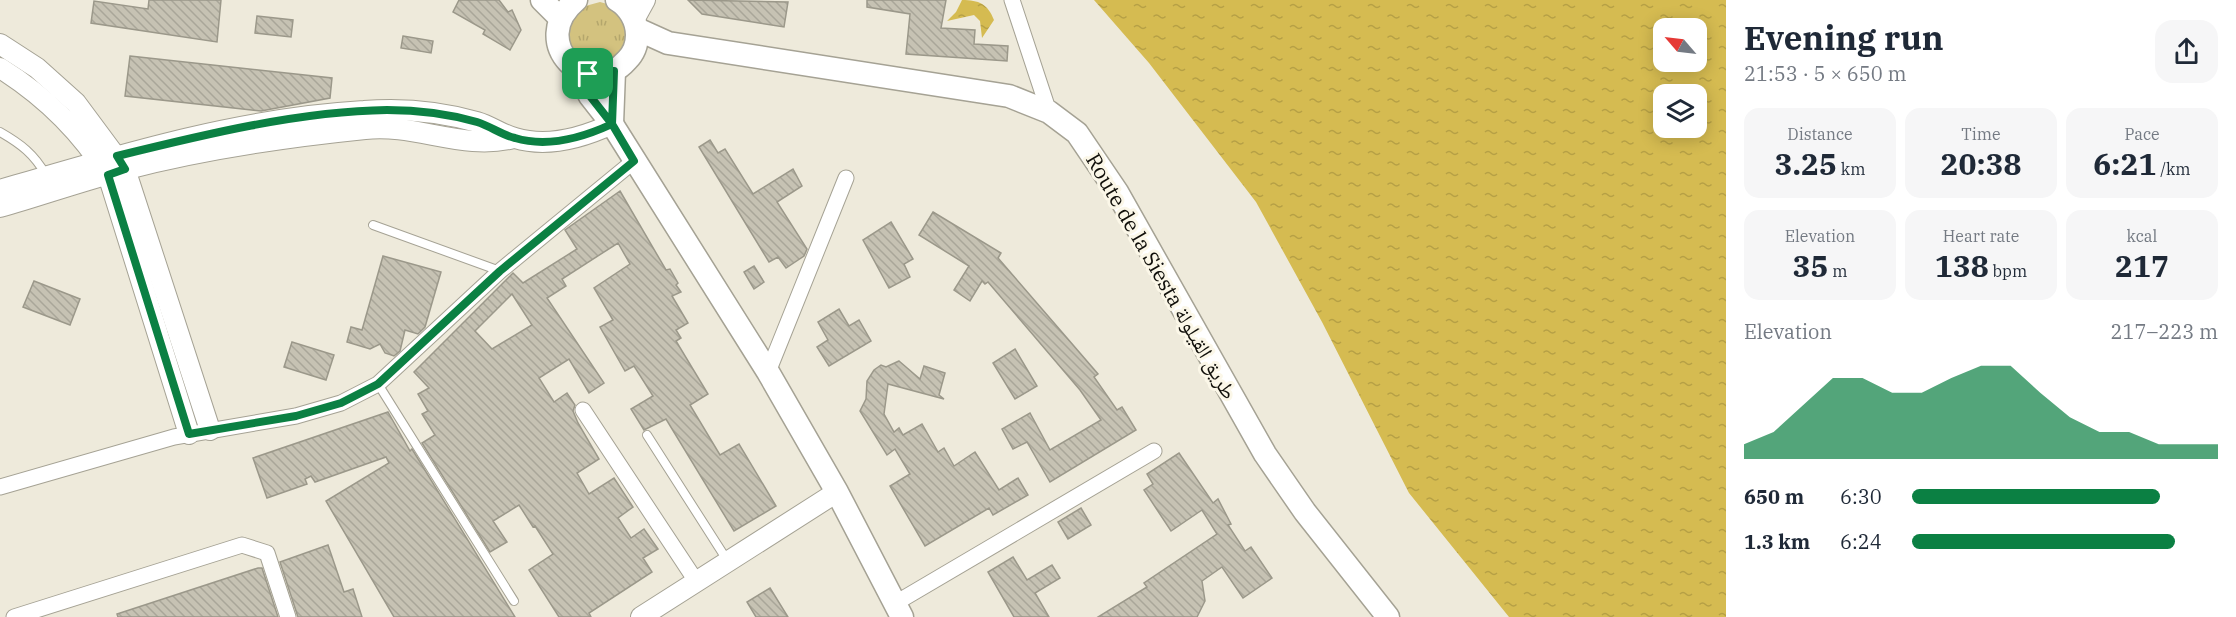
<!DOCTYPE html>
<meta charset="utf-8">
<style>
body{margin:0;font-family:"IBM Plex Serif","Noto Naskh Arabic",serif;background:#f6f6f7;color:#1f2937;height:100vh;display:flex;flex-direction:column;font-size:22px;white-space:nowrap}
*{box-sizing:border-box;margin:0}
p{font-size:20px;color:#747a83}
.icon{flex:none;width:33px;height:33px;fill:none;stroke:currentColor;stroke-width:2;stroke-linecap:round;stroke-linejoin:round}
.map{position:relative;flex:1;overflow:hidden}
.sheet{display:flex;flex-direction:column;background:#fff;width:510px}
.sheet>*{flex:none}
.needle{width:39px;rotate:298deg}
.tools{position:absolute;left:1653px;top:18px;display:grid;gap:12px}
.tools a{display:grid;place-items:center;width:54px;height:54px;border-radius:12px;background:#fff;box-shadow:0 3px 15px #0003;font-size:30px}
.pin{position:absolute;display:grid;place-items:center;width:51px;height:51px;color:#fff;margin:-26px;border-radius:12px;box-shadow:0 3px 9px #0006}
.round{display:grid;place-items:center;flex:none;width:63px;height:63px;border-radius:18px;background:#f6f6f7}
.summary{display:flex;align-items:center;justify-content:space-between;height:102px;padding:0 18px}
h1{font-size:33px;font-weight:700;line-height:45px}
.stats{display:grid;grid-template-columns:repeat(3,1fr);gap:9px;height:102px;padding:6px 18px}
.stats div{display:grid;align-content:center;border-radius:15px;background:#f6f6f7;text-align:center}
.stats b{font-size:30px;font-weight:700}
.stats small{font-size:16px;font-weight:400}
.stats p{font-size:16px}
.chart{height:168px;padding:12px 18px}
.chart p{display:flex;justify-content:space-between}
.chart svg{width:100%;height:108px;margin-top:6px;fill:#0b8043;opacity:.7}
ul{padding:0 18px;list-style:none;font-size:20px}
li{display:grid;grid-template-columns:96px 72px 1fr;align-items:center;height:45px}
li i{height:15px;border-radius:8px;background:#0b8043}
main{display:flex;flex:1;min-height:0}
.map>svg:first-child{display:block}
.grass{fill:url(#grass-tufts)}
.water{fill:url(#water-ripples);fill-rule:evenodd}
.building{fill:url(#building-back-hatch);stroke:#9b988a;stroke-width:1.5;fill-rule:evenodd}
.lines{fill:none;stroke-linecap:round;stroke-linejoin:round}
.service-casing{stroke:#a5a294;stroke-width:10}
.minor-casing{stroke:#a5a294;stroke-width:17}
.tertiary-casing{stroke:#a5a294;stroke-width:22}
.secondary-casing{stroke:#a5a294;stroke-width:25}
.service{stroke:#fff;stroke-width:8}
.minor{stroke:#fff;stroke-width:15}
.tertiary{stroke:#fff;stroke-width:20}
.secondary{stroke:#fff;stroke-width:22}
.route-casing{stroke:#fff;stroke-width:12}
.route{stroke:#0b8043;stroke-width:8}
.labels{text-anchor:middle;dominant-baseline:central;stroke-width:6;stroke-linejoin:round;paint-order:stroke}
.street-label{font-size:21px;fill:#11100b;stroke:#fbf7e8}
</style>
<main>
<div class="map">
<svg width="1726" height="617" viewBox="0 0 1726 617">
<defs>
<pattern id="grass-tufts" width="24" height="20" patternUnits="userSpaceOnUse" patternTransform="scale(1.5)"><rect width="24" height="20" fill="#d3c27f"/><path d="M3 7l-1-3M5 7V3M7 7l1-3M15 17l-1-3M17 17v-4M19 17l1-3" fill="none" stroke="#b4a66c"/></pattern>
<pattern id="water-ripples" width="26" height="14" patternUnits="userSpaceOnUse" patternTransform="scale(1.5)"><rect width="26" height="14" fill="#d5bb51"/><path d="M2 4q2-2 4 0t4 0M15 11q2-2 4 0t4 0" fill="none" stroke="#b6a045"/></pattern>
<pattern id="building-back-hatch" width="6" height="6" patternUnits="userSpaceOnUse" patternTransform="scale(1.5)"><rect width="6" height="6" fill="#c6c2b3"/><path d="M-1 5l2 2M0 0l6 6M5-1l2 2" fill="none" stroke="#a9a699"/></pattern>
</defs>
<rect width="100%" height="100%" fill="#eeeadb"/>
<polygon class="grass" points="600,2 611,5 627,20 625,53 599,69 571,56 566,26 578,8"/>
<g class="water">
<path d="M962,0C979,0 988,4 994,20L982,38L980,21L974,15L947,21L956,12Z"/>
<path d="M1094,0H1726V617H1509L1409,493L1322,322L1256,202L1149,63ZM1664,28H1696V62H1664ZM1664,94H1696V128H1664Z"/>
</g>
<g class="building">
<polygon points="149,0 221,0 217,42 91,23 94,1 148,9"/>
<polygon points="459,0 499,0 508,12 512,10 521,30 510,50 483,34 485,30 453,12"/>
<polygon points="688,0 788,2 784,27 702,14"/>
<polygon points="867,0 946,0 941,28 975,30 974,44 1008,46 1007,61 906,54 910,14 867,7"/>
<polygon points="257,16 293,20 291,37 255,33"/>
<polygon points="403,36 433,41 431,53 401,48"/>
<polygon points="130,56 332,78 330,98 261,111 125,96"/>
<polygon points="710,140 718,153 725,149 753,194 793,169 802,186 777,202 807,249 804,256 786,268 778,257 769,262 699,147"/>
<path d="M620,191L666,270L670,269L678,283L676,285L681,292L672,296L688,323L676,330L681,338L676,341L708,394L690,405L720,455L739,444L776,506L734,531L666,419L644,430L631,409L653,396L634,366L625,371L600,327L613,320L594,288L630,264L618,243L562,279L566,286L547,298L604,383L589,393L569,359L539,378L554,402L567,393L575,405L573,411L578,423L599,459L577,473L589,494L614,478L633,507L618,518L631,538L644,529L658,549L643,558L652,572L589,613L591,617H559L529,570L553,554L535,526L533,527L519,505L493,521L507,542L490,552L422,443L435,435L422,414L428,411L418,394L429,388L414,372L513,273L523,283L577,249L565,230ZM512,294L532,325L492,349L475,331Z"/>
<polygon points="933,212 1001,253 998,258 1098,374 1094,377 1117,410 1122,407 1136,430 1050,482 1027,442 1013,449 1002,429 1030,413 1050,450 1101,420 1080,390 988,282 985,284 982,281 970,301 954,290 969,266 919,235"/>
<polygon points="891,222 913,259 904,264 910,277 889,288 863,240"/>
<polygon points="383,256 441,272 425,327 418,334 405,330 400,351 394,356 385,353 380,344 370,349 347,342 351,327 362,330"/>
<polygon points="754,266 764,282 754,289 744,272"/>
<polygon points="34,281 80,299 70,325 23,307"/>
<polygon points="839,309 849,326 859,320 871,341 829,366 817,347 828,340 818,322"/>
<polygon points="292,342 334,355 326,380 284,367"/>
<polygon points="1015,349 1037,386 1015,399 993,363"/>
<polygon points="899,361 920,379 924,366 945,373 939,395 944,399 888,384 884,414 894,432 899,428 903,435 922,424 938,452 944,448 954,466 975,452 999,490 1018,478 1028,495 993,515 989,508 925,546 890,486 910,474 895,449 887,455 860,411 866,399 867,381 874,370 881,365 886,367"/>
<polygon points="388,412 410,451 412,449 515,617 394,617 326,501 389,463 386,457 315,482 311,476 305,479 307,484 267,498 253,458"/>
<polygon points="1179,453 1213,503 1218,499 1231,524 1228,525 1245,551 1251,547 1272,578 1243,598 1222,567 1202,581 1205,601 1197,617 1098,617 1147,587 1144,583 1217,534 1202,510 1171,531 1144,490 1153,484 1147,474"/>
<polygon points="1081,508 1091,525 1068,539 1058,522"/>
<polygon points="328,545 344,592 353,589 362,617 298,617 280,562"/>
<polygon points="1013,557 1027,580 1052,565 1060,578 1035,593 1049,617 1014,617 988,572"/>
<polygon points="258,568 262,568 278,617 118,617 117,614"/>
<polygon points="770,588 788,617 756,617 747,602"/>
</g>
<g class="lines">
<defs>
<g id="service">
<path d="M0,132C21,144 34,154 46,175"/>
<polyline points="373,225 500,271"/>
<polyline points="378,384 514,601"/>
<polyline points="647,435 727,560"/>
</g>
<g id="minor">
<polyline points="1012,0 1049,112"/>
<polyline points="768,372 846,178"/>
<polyline points="583,410 696,581"/>
<polyline points="0,487 174,437 296,416 341,403 378,384 500,271 634,161"/>
<polyline points="894,604 1154,451"/>
<polyline points="14,617 242,545 267,553 288,617"/>
</g>
<g id="tertiary">
<polyline points="634,20 645,0"/>
<polyline points="0,44 37,68 76,103 125,169 210,430"/>
<path d="M0,68C43,95 81,132 108,175L189,434"/>
<path d="M0,190C119,155 240,118 364,111C401,108 442,112 477,122C491,126 502,135 515,138C548,148 582,138 612,124"/>
<path d="M0,207C42,195 84,180 127,169C204,149 286,137 365,129C415,123 464,151 513,138"/>
<polyline points="641,617 837,492"/>
</g>
<g id="secondary">
<polyline points="542,0 560,18"/>
<path d="M576,0C526,42 589,103 627,60C634,53 637,44 637,35C637,21 629,7 617,0"/>
<polyline points="637,29 668,43 1009,96 1049,112 1077,133 1117,192 1265,454 1305,512 1388,617"/>
<polyline points="576,69 590,96 612,124 768,372 837,492 902,617"/>
<polyline points="612,124 614,71"/>
</g>
</defs>
<use href="#service" class="service-casing"/>
<use href="#minor" class="minor-casing"/>
<use href="#tertiary" class="tertiary-casing"/>
<use href="#secondary" class="secondary-casing"/>
<use href="#service" class="service"/>
<use href="#minor" class="minor"/>
<use href="#tertiary" class="tertiary"/>
<use href="#secondary" class="secondary"/>
</g>
<g class="lines">
<defs>
<path id="route" d="M588,74L576,69L590,96L612,124C582,138 548,148 515,138C502,135 490,126 477,122C449,114 416,110 387,110C300,111 202,135 117,156L125,169L108,175L189,434L296,416L341,403L378,384L500,271L634,161L612,124L614,71L588,74"/>
</defs>
<use href="#route" class="route-casing"/>
<use href="#route" class="route"/>
</g>
<g class="labels">
<g class="street-label">
<text transform="translate(1162 276) rotate(60)">Route de la Siesta طريق القيلولة</text>
</g>
</g>
</svg>
<div class="tools">
<a><svg class="needle" viewBox="-14 -14 28 28"><path d="M0-13l5 13h-10z" fill="#e53935"/><path d="M0 13l5-13h-10z" fill="#747a83"/></svg></a>
<a><svg class="icon" aria-label="layers" viewBox="0 0 24 24"><path d="M12 4l9 5-9 5-9-5zM3 14l9 5 9-5"/></svg></a>
</div>
<div class="pin" style="left:588px;top:74px;background:#1e9e55"><svg class="icon" aria-label="arrive" viewBox="0 0 24 24"><path d="M6 21V4h12l-3 4 3 4H6"/></svg></div>
</div>
<section class="sheet">
<div class="summary"><div><h1>Evening run</h1><p>21:53 · 5 × 650 m</p></div><a class="round"><svg class="icon" aria-label="share" viewBox="0 0 24 24"><path d="M12 15V3M7 8l5-5 5 5M5 13v7h14v-7"/></svg></a></div>
<div class="stats">
<div><p>Distance</p><b>3.25<small> km</small></b></div>
<div><p>Time</p><b>20:38</b></div>
<div><p>Pace</p><b>6:21<small> /km</small></b></div>
</div>
<div class="stats">
<div><p>Elevation</p><b>35<small> m</small></b></div>
<div><p>Heart rate</p><b>138<small> bpm</small></b></div>
<div><p>kcal</p><b>217</b></div>
</div>
<div class="chart"><p><span>Elevation</span>217–223 m</p>
<svg viewBox="0 0 160 44" preserveAspectRatio="none"><path d="M0 44V38L10 33L20 22L30 11L40 11L50 17L60 17L70 11L80 6L90 6L100 17L110 27L120 33L130 33L140 38L150 38L160 38V44z"/></svg>
</div>
<ul>
<li><b>650 m</b>6:30<i style="width:81%"></i></li>
<li><b>1.3 km</b>6:24<i style="width:86%"></i></li>
</ul>
</section>
</main>
